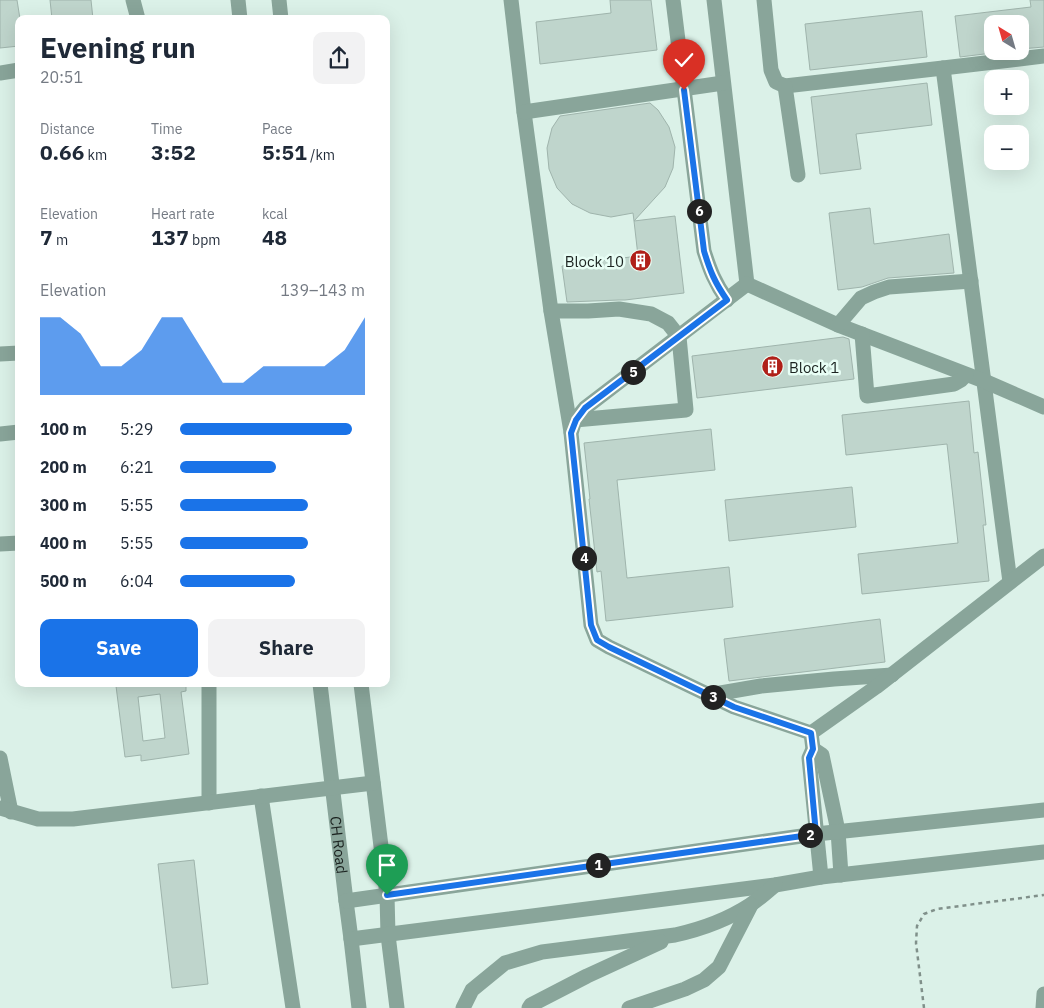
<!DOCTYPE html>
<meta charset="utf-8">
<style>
body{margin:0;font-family:"IBM Plex Sans",sans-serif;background:#f2f2f3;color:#1f2937;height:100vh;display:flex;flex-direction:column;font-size:19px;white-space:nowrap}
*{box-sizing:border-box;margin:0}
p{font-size:16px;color:#747a83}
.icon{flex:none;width:28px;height:28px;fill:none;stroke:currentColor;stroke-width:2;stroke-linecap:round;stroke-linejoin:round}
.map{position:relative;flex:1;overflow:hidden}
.drawer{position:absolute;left:15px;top:15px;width:375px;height:672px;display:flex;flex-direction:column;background:#fff;border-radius:10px;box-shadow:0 5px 20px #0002}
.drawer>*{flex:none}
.needle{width:32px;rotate:323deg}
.buttons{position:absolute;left:984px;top:15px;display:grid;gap:10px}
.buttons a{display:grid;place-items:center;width:45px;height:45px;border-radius:10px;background:#fff;box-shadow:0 5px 20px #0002;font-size:25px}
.pin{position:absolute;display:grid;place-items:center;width:42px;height:42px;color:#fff;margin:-51px -21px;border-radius:50% 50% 50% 0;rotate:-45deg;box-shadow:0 0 5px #0007}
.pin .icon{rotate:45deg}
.km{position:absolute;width:25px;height:25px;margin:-12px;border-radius:50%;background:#222;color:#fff;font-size:14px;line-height:25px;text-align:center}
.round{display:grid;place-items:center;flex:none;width:52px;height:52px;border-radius:10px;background:#f2f2f3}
.overview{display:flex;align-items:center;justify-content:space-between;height:85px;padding:0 25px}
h1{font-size:28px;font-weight:700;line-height:38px}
.figures{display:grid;grid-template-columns:repeat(3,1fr);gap:8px;height:85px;padding:5px 25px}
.figures div{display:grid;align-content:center}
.figures b{font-size:21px;font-weight:700}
.figures small{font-size:14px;font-weight:400}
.figures p{font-size:14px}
.chart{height:140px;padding:10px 25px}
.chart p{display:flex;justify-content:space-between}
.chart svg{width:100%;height:90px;margin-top:5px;fill:#1a73e8;opacity:.7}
.button{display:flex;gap:10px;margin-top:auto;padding:10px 25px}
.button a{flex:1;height:58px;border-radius:10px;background:#1a73e8;color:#fff;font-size:20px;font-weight:700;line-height:58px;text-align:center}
.button a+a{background:#f2f2f3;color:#1f2937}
ul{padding:0 25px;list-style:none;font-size:16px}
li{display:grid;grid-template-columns:80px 60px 1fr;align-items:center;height:38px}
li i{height:12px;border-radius:6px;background:#1a73e8}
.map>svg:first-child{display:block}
.building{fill:#bfd5cc;stroke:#9fb4ac;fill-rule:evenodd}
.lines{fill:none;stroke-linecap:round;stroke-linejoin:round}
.path{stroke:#80908a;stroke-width:2.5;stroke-dasharray:4 4;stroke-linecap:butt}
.minor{stroke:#89a59a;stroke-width:15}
.route-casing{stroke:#fff;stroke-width:10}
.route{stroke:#1a73e8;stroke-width:6}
.labels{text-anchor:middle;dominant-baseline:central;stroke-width:5;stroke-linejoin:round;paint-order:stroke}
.poi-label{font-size:15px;fill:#1c2421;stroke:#e8fef5;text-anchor:end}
.street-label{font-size:15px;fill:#1c2421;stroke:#e8fef5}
</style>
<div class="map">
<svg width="1044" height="1008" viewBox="0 0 1044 1008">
<rect width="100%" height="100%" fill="#dbf1e8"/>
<g class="building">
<polygon points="0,0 17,0 20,19 19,46 0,48"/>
<polygon points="50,0 91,0 93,19 52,19"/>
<polygon points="610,0 651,0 657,50 540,64 536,22 611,13"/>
<polygon points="1030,0 1044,0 1044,47 1020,49 1020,24 992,24 992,53 960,57 955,16 1031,7"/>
<polygon points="922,11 927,57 810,70 805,24"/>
<polygon points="927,83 932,125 856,134 861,169 820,174 811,97"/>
<polygon points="650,103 658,110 669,127 675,147 673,168 665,187 634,221 633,213 611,217 590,213 572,204 557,188 549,169 547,148 552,128 560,116"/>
<polygon points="870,208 874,244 949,234 954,273 888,278 862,287 838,290 829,213"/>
<polygon points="675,216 684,293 625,300 619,300 567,302 562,266 638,256 634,221"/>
<polygon points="843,337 849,339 854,379 697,398 692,356"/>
<polygon points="969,401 974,453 978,452 986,525 983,525 989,581 862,594 858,554 958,543 947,444 846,455 842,415"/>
<polygon points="711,429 715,470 617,480 627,578 729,567 733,607 606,621 601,571 597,572 589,499 590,499 584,443"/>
<polygon points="852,487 856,527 729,541 725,500"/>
<polygon points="880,619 885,662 729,681 724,639"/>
<path d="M133,684H186V691L181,692L189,754L141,761V755L125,757L116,686ZM160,694L165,738L143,741L138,697Z"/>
<polygon points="194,860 208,984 172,988 158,864"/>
</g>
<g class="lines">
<polyline class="path" points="924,1008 916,943 917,926 924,914 937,909 1044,895"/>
<g class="minor">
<polyline points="133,0 138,19"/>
<polyline points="238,0 240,19"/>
<polyline points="279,0 281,19"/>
<polyline points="511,0 524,112 551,311 571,432"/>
<path d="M673,0L704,251C710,270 715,283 727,300"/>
<polyline points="714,0 747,284 585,408 575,420 571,433 591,625 597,640 609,647 734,707 811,733 813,749 809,758 821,877"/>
<polyline points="764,0 771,70 776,82 785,86 943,68 1044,56"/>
<polyline points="943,68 1010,582"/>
<polyline points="0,73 19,70"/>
<polyline points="785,86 798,175"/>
<polyline points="524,112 723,83"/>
<polyline points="747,284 838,325 984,381 1044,407"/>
<polyline points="551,311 588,311 619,309 651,314 668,323 679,337 686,410 575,420"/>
<polyline points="838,325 861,298 874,292 889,287 971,281"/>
<polyline points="862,334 867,396 954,384 961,380 966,375"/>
<polyline points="0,354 19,353"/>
<polyline points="0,434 19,432"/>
<polyline points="0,544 19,543"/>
<polyline points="209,684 209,803"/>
<path id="s1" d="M320,684L346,901L351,939L359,1008"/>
<polyline points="361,684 387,895 388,935 397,1008"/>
<polyline points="709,695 761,686 834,679 892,675"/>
<polyline points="811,733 876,687 1044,556"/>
<polyline points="813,749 822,755 838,831 841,875"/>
<polyline points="0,758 11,812"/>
<polyline points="261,796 293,1008"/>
<polyline points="0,808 38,819 73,819 373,783"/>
<polyline points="346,901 816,834 1044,810"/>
<polyline points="351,939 775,885 821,877 1044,852"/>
<path d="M463,1008L472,990L505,963L542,952L675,935C702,929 727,920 750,905C759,899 767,892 775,885"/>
<polyline points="529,1008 531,1005 587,976 661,942"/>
<polyline points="629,1008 685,989 704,980 719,967 751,905"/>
<polyline points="1043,1008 1044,994"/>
</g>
</g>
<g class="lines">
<defs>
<path id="route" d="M387,895L816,834L809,758L813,749L811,733L734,707L609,647L597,640L591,625L571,433L576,420L585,408L727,300C715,283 710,271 704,251L684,90"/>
</defs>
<use href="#route" class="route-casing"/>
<use href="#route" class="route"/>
</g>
<defs>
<symbol id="building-disc" viewBox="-11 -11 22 22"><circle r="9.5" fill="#b02019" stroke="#e8fef5"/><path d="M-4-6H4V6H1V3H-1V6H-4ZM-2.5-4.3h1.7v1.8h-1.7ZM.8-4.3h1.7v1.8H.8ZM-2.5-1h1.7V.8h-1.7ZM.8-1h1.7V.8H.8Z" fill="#fff"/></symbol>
</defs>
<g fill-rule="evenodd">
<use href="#building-disc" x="628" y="248" width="25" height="25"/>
<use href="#building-disc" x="760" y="354" width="25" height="25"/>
</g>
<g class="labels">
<g class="poi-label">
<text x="624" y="261">Block 10</text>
<text x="789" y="367" text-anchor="start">Block 1</text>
</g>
<g class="street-label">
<text stroke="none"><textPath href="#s1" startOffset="162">CH Road</textPath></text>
</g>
</g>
</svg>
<div class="buttons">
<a><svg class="needle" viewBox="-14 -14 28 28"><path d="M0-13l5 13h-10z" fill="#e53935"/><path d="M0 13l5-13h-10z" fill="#747a83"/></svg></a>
<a>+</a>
<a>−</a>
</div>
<div class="pin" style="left:387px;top:895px;background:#1e9e55"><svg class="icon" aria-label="arrive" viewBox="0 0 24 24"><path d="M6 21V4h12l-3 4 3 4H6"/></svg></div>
<div class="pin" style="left:684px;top:90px;background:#d93025"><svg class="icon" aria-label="check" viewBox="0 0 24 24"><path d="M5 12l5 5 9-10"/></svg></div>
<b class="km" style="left:598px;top:865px">1</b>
<b class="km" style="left:810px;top:835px">2</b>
<b class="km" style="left:713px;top:697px">3</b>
<b class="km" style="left:584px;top:558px">4</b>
<b class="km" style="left:633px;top:372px">5</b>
<b class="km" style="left:699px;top:211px">6</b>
<section class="drawer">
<div class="overview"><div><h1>Evening run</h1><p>20:51</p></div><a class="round"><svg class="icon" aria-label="share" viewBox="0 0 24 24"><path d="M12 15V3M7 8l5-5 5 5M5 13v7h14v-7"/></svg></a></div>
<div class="figures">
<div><p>Distance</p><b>0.66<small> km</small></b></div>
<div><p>Time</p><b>3:52</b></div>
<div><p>Pace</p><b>5:51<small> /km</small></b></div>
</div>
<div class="figures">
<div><p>Elevation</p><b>7<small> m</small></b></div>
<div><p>Heart rate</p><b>137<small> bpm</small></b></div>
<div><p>kcal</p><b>48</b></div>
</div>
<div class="chart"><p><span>Elevation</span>139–143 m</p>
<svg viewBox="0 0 160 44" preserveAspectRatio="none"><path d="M0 44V6L10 6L20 14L30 30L40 30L50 22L60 6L70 6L80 22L90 38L100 38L110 30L120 30L130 30L140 30L150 22L160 6V44z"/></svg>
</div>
<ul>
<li><b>100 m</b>5:29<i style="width:93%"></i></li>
<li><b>200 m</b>6:21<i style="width:52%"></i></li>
<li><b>300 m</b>5:55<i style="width:69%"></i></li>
<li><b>400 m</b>5:55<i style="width:69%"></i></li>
<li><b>500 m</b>6:04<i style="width:62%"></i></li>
</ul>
<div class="button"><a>Save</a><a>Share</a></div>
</section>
</div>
